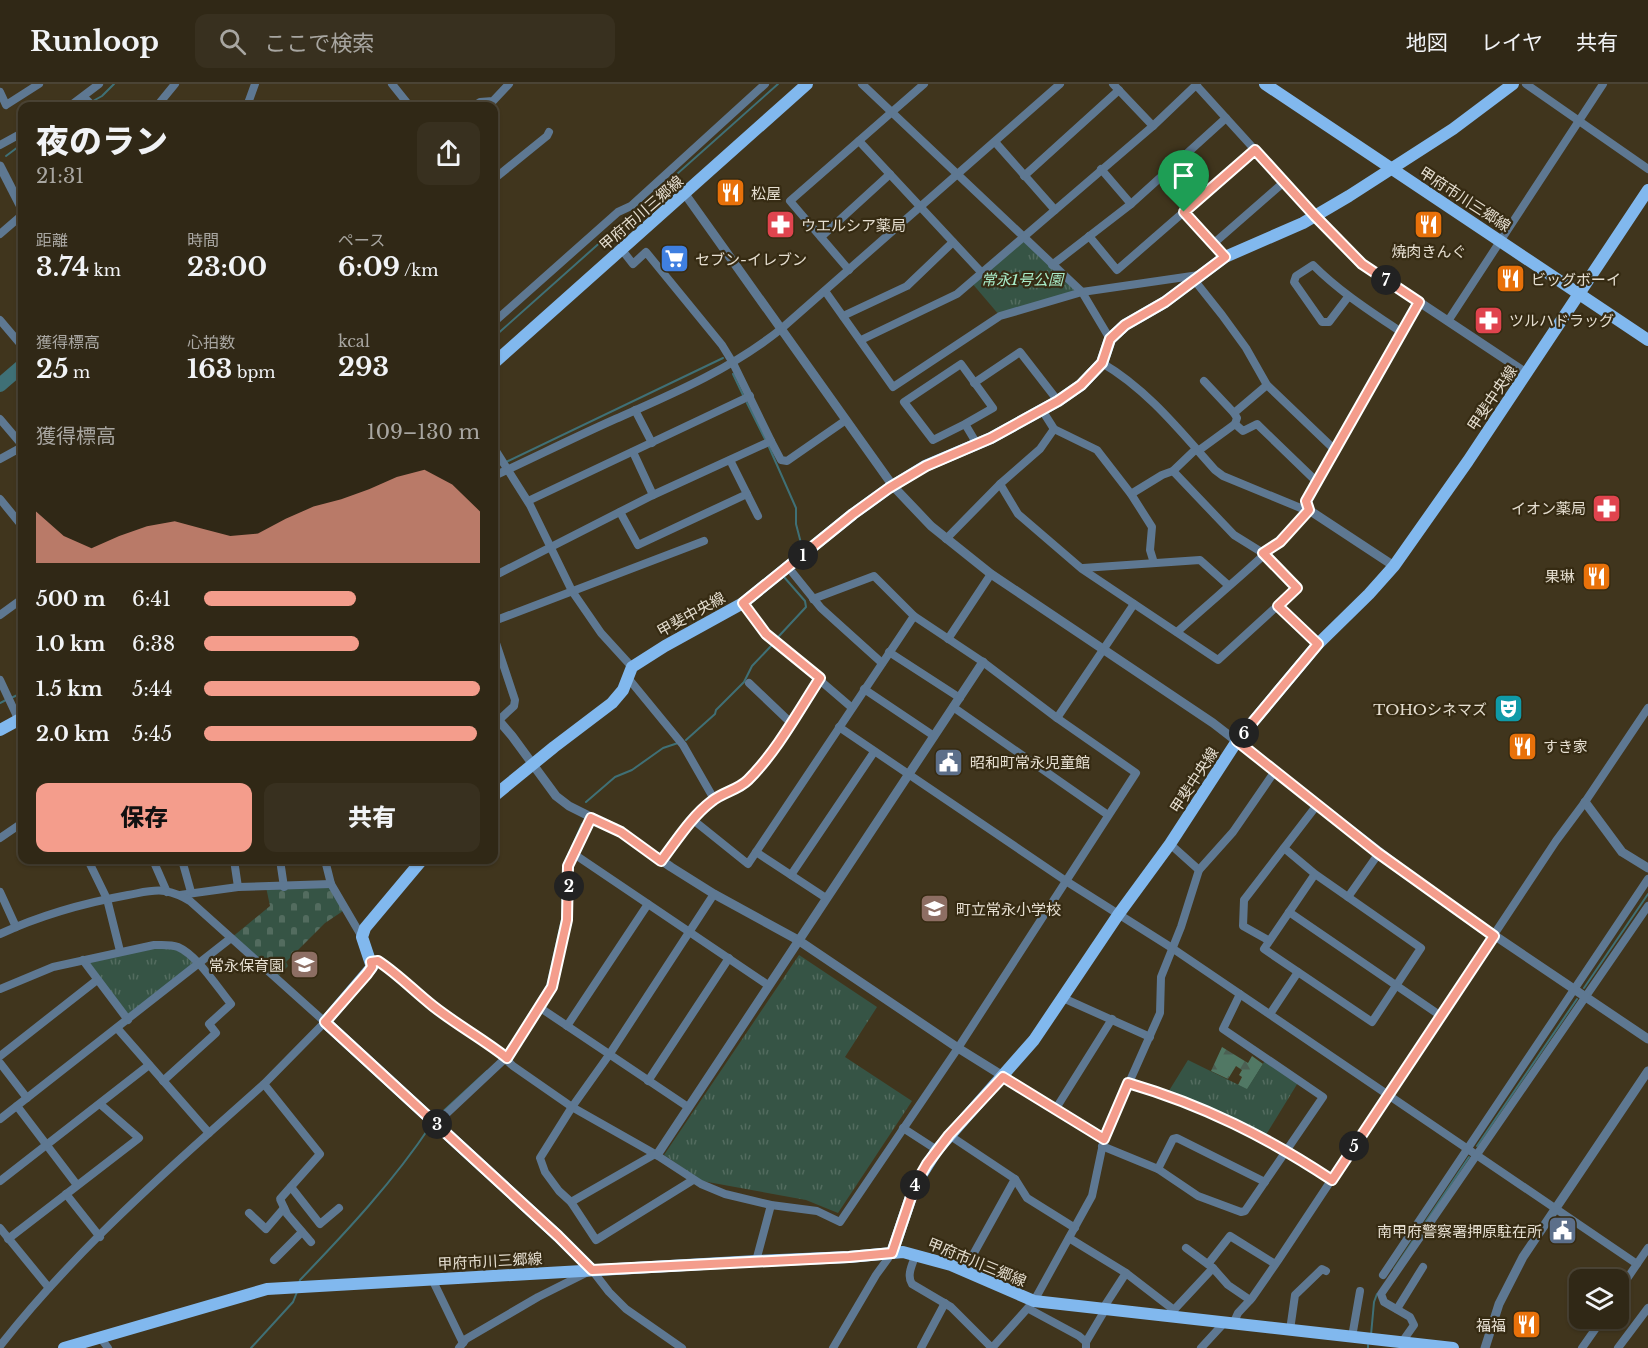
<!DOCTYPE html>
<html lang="ja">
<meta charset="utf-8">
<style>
body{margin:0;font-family:"Libre Baskerville","Noto Sans JP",serif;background:#38301f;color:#f1f3f6;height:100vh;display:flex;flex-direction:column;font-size:22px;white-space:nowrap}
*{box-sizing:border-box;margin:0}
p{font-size:20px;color:#a8a6a1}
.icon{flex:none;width:33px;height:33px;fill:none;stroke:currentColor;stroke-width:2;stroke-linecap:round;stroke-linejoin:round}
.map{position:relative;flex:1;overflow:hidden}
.details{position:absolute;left:18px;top:18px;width:480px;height:762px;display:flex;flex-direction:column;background:#302816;border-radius:12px;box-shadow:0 2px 4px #0004,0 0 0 2px #4b4435}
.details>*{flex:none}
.tools{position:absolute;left:1569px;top:1185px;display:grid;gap:12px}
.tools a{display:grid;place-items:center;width:60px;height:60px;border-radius:12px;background:#302816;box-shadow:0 2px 4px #0004,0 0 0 2px #4b4435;font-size:30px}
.pin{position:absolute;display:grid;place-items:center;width:51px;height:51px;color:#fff;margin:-62px -26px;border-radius:50% 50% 50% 0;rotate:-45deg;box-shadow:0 0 6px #0007}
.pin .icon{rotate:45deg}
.km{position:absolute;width:30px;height:30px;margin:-15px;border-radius:50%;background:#222;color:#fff;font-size:16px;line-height:30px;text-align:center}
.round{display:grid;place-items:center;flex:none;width:63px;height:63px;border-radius:12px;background:#38301f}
.head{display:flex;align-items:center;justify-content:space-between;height:102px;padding:0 18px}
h1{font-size:33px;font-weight:800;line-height:45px}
.metrics{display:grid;grid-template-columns:repeat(3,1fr);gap:9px;height:102px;padding:6px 18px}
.metrics div{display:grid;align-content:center}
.metrics b{font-size:26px;font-weight:800}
.metrics small{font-size:16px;font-weight:400}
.metrics p{font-size:16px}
.chart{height:168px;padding:12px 18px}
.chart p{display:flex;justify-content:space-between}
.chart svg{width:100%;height:108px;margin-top:6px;fill:#f49d8c;opacity:.7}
.cta{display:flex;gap:12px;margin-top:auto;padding:12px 18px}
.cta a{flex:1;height:69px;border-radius:12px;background:#f49d8c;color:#111;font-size:24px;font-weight:800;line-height:69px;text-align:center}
.cta a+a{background:#38301f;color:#f1f3f6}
ul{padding:0 18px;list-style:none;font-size:20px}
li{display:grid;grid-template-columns:96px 72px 1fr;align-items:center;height:45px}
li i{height:15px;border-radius:8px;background:#f49d8c}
header{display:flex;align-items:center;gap:36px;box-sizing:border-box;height:84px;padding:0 30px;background:#302816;border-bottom:2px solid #4b4435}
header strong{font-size:28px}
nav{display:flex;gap:33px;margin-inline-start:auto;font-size:21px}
.search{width:420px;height:54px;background:#38301f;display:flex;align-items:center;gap:15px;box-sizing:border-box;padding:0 21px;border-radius:12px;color:#a8a6a1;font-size:22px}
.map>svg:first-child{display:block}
.forest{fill:url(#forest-firs)}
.cemetery{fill:url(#cemetery-stones)}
.park{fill:url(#park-tufts)}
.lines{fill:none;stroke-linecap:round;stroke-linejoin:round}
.stream{stroke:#3f7076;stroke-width:2}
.river{stroke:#3f7076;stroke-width:14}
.minor{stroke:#5e7892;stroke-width:8}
.tertiary{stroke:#5e7892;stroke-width:9}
.primary{stroke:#81b8ee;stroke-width:12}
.route-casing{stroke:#fff;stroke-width:12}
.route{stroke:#f49d8c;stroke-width:8}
.labels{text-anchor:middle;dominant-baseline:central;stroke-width:4.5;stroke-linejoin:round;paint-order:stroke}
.poi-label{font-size:15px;fill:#e5ded0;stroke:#362b13;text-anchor:start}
.street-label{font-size:15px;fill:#e5ded0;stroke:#362b13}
.park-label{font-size:15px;font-style:italic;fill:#a8ebc8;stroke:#362b13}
</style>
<header>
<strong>Runloop</strong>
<div class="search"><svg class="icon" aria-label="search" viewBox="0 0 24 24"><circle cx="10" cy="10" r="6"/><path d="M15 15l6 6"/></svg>ここで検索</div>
<nav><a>地図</a><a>レイヤ</a><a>共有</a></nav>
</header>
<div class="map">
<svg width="1648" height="1264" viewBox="0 0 1648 1264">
<defs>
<pattern id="forest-firs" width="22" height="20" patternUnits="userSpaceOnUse" patternTransform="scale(1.5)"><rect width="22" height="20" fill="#517864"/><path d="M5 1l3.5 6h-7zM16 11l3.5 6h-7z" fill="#4c6053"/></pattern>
<pattern id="cemetery-stones" width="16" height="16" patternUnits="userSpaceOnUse" patternTransform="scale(1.5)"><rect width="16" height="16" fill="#365445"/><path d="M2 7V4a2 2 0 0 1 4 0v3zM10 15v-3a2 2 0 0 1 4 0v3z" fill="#536c5f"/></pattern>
<pattern id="park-tufts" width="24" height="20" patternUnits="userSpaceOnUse" patternTransform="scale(1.5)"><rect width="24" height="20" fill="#365445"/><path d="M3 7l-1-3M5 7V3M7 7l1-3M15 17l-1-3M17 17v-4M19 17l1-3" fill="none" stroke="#536c5f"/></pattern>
</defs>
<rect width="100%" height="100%" fill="#40351d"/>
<polygon class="forest" points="1222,963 1248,979 1252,972 1263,980 1247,1006 1238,1001 1242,993 1239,991 1242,986 1236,982 1228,995 1211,987"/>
<polygon class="cemetery" points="331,800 346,825 325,839 286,878 288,882 277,894 231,854 270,822 266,803"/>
<g class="park">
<polygon points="1024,154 1082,208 1000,232 971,198"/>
<polygon points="169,861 198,880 128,936 83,876"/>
<polygon points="799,871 877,923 845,973 912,1017 838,1129 806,1116 702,1097 664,1071"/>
<polygon points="1266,975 1299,997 1264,1054 1167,1010 1188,976 1247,1005"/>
</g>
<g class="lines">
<g class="stream">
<polyline points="84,22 102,12 114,0"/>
<polyline points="6,72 22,60"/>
<polyline points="617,143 626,153"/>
<polyline points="494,253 778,0"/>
<polyline points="733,290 743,311"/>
<polyline points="747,319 765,355"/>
<polyline points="769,363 796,424 796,440 802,463"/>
<polyline points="506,378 723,274"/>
<polyline points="494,384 501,380"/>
<polyline points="779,552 806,523 805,517 784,493"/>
<polyline points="11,614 22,609"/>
<polyline points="0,619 6,616"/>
<polyline points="686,656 715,630 716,626 744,598 752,582 772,561"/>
<polyline points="586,718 615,693 632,686 663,664 678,659"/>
<polyline points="1584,904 1648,810"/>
<polyline points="504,971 547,902 562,835 563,783 582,740"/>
<polyline points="436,1034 487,987"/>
<polyline points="1477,1062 1577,915"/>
<polyline points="1394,1185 1469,1073"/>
<path d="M299,1200L300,1196C347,1147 393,1098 431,1041"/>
<polyline points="1371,1251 1374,1218 1377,1210"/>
<polyline points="251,1264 293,1218 297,1208"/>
<polyline points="1368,1264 1368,1261"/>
</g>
<polyline class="river" points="0,301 22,282"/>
<g class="minor">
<polyline points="392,0 408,20 406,22"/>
<polyline points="862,0 1082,208 1110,255"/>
<polyline points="1113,0 1153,42"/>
<polyline points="1526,0 1648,85"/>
<polyline points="1196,1 1315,132"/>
<polyline points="0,8 6,21 39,0"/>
<polyline points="84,13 93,22"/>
<polyline points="70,22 99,0"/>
<polyline points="157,22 175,0"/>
<polyline points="247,22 255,0"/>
<polyline points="474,22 480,18 493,17 509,0"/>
<polyline points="859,57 982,189"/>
<polyline points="995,58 1055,126"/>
<polyline points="0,61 22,49"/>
<polyline points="1101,85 1131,120"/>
<polyline points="1024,92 1119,6"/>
<polyline points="494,95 547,52 549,48"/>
<polyline points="1184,128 1225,173"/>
<polyline points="0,150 22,131"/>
<polyline points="1089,152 1117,186 1255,66"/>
<polyline points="821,153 890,90"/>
<polyline points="1213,160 1284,98"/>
<polyline points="1052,181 1131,120 1226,34"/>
<polyline points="849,186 790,117 924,0"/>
<polyline points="1195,197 1222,231 1246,264 1267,301 1335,366"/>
<polyline points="825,207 893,303 1000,232 1082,208 1199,191"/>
<path d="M1348,213L1329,238H1322L1294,198L1296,192L1313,181C1340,208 1370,227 1401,248"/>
<polyline points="843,232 907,202 953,158"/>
<polyline points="0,236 22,262"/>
<polyline points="1448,237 1603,0"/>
<polyline points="494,238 618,128 631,122 765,0"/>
<polyline points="861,256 957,210 1153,42 1197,0"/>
<path d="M1102,279C1147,305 1181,348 1215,386L1223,392L1303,425L1309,426"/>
<polyline points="1204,297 1234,329"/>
<polyline points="974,299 1020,268 1058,317"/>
<polyline points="635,326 652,359"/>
<polyline points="1042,326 1054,345 1097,366 1131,410 1152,443 1150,466 1154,479"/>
<polyline points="0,335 22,361"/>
<polyline points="965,340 993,324 961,280 904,318 933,356 965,340 977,360"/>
<polyline points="1235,340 1237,334 1234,329 1267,301"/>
<polyline points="771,357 781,376 787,377 846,336"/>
<polyline points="494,364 530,421 572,507 601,549 632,583"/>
<polyline points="1198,367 1235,340 1243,347 1257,340 1317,398"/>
<polyline points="633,368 653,411"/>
<polyline points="0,375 22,363"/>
<polyline points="730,376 758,432"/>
<path d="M494,392C533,374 571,355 611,337C670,311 730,286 781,245L1060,0"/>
<polyline points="1000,400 1040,365 1054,345"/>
<polyline points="1131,410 1162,391 1173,387 1196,365"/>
<polyline points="0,415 22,442"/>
<polyline points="528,417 750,312"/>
<polyline points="620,428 638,461 747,410"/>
<polyline points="946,455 1000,400 1018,430 1082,485 1218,576 1297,504 1263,469 1234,451 1173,387"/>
<polyline points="788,483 821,524 882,579"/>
<polyline points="1083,484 1200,476 1228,501"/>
<polyline points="494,492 653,411 771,357 733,279 722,261 646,168 633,180 622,166"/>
<polyline points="743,519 766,550 851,623"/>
<polyline points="1278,522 1318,560"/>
<polyline points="0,531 22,515"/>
<polyline points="494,537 704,457"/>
<path d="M1177,548C1221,508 1269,470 1309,426"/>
<polyline points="494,553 515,616 514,622 499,636"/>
<polyline points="948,555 991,490"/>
<polyline points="889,568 960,614"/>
<polyline points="628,594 683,661 714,715"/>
<polyline points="0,596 22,643"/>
<polyline points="749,599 791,639"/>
<polyline points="864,605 934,652"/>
<polyline points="953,623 1108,731"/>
<polyline points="1057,634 1134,520"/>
<polyline points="839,643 1066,797 1172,864 1637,1180 1618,1208"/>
<polyline points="692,735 748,780 914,532"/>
<polyline points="0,754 22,739"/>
<polyline points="1170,760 1199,786"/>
<polyline points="1284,764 1315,790 1421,864 1372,938 1264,865 1315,790"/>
<polyline points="756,768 826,814"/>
<polyline points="574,770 768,901"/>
<polyline points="88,776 107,815 120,867"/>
<polyline points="153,776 167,808"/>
<polyline points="182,776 191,808"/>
<polyline points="234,776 238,803"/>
<polyline points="280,776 284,803"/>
<polyline points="325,776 331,800 362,853"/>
<path d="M661,777C677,756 691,733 712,717C723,708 738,706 748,696C777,667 798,628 820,594"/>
<polyline points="791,791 874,668"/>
<polyline points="0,808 16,843"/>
<polyline points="180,811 238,803 331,800"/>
<polyline points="1348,813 1379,769"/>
<polyline points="1289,828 1441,932"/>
<path d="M0,850C41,831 84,819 128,811C140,809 153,805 165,807C175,809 182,812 190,817L325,938L264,1000L209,1049"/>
<polyline points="1268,856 1243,842 1244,816 1317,721"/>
<polyline points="83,876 128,936"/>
<path d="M371,878L378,877C398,890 413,907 431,921C459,943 487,956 513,982L572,1023L655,1070L701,1100L725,1110L771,1121L817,1127L840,1138L958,964L1136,689L1057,634L983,578L914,532L874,492L813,515"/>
<path d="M0,905L53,883L154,861C162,861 170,860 178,863C197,871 217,903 231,920L209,940L216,949L163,997"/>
<polyline points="1063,914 1150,953"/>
<polyline points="539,923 688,1023"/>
<polyline points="1270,930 1298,888"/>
<polyline points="567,942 648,820"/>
<polyline points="0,972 97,896"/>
<polyline points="0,979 27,1014"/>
<polyline points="648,997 729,874"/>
<path d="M1128,999C1203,1021 1267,1053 1332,1096"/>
<polyline points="264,1000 320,1070 280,1115 287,1130 311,1158"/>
<polyline points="17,1022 77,1101"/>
<polyline points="1055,1026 1112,935"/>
<polyline points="0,1035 231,854"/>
<polyline points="438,1041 446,1030 511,969 552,903 567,836 568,782 591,734"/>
<polyline points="903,1044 937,1066"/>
<polyline points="949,1051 1015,1095 1027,1114 1075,1144"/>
<polyline points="1102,1062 1158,1085 1198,1112 1241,1128 1245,1127 1323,1013 1223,945 1240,910"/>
<polyline points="1158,1085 1173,1055 1177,1054 1265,1098"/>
<polyline points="693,1096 596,1156 571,1118 559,1107 545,1088 540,1074 572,1023 609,971 714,810"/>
<polyline points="0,1097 149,981"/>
<polyline points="291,1103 320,1140 339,1124"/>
<polyline points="66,1110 100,1153"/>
<polyline points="571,1118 655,1070"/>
<polyline points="249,1129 266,1145 284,1124"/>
<polyline points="0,1144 49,1204"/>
<polyline points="1069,1154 1126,1189 1174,1226"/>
<polyline points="8,1155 139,1054 100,1020"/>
<polyline points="1186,1164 1213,1184 1228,1201 1250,1216"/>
<path d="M916,1170C913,1179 906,1191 912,1200L951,1223L992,1264L1034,1217L1092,1112L1104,1055L1160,929L1161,893L1181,843L1199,786L1233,748L1275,687"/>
<polyline points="274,1176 302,1148"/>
<polyline points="756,1177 771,1121"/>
<polyline points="1208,1180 1230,1152 1275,1180"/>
<polyline points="1637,1180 1648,1164"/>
<polyline points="964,1187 1015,1095"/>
<polyline points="1383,1191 1648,795"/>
<polyline points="432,1195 463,1259"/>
<polyline points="1029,1225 1079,1252 1086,1258 1086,1264"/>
<polyline points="1397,1225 1423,1183"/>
<polyline points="1102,1226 1126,1189"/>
<polyline points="1172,1228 1213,1184"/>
<polyline points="1233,1240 1238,1229 1252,1214 1279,1175 1556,757 1585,718 1648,624"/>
<polyline points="1290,1246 1295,1211 1322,1185 1326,1187"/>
<polyline points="100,1253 108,1264"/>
<polyline points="1352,1253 1360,1207"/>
<polyline points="1086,1258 1105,1226"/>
<polyline points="1402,1258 1414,1241 1410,1233 1384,1218 1381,1210 1648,822"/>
<path d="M0,1262C61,1184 135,1115 209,1049L117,944"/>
<polyline points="459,1264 466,1255 538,1213 592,1186 609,1208 626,1225 682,1264"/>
<polyline points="833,1264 876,1191 892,1169"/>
<polyline points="921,1264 945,1219"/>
<polyline points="1201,1264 1224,1239"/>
<polyline points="1582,1264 1603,1234"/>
<polyline points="1618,1264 1648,1224"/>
</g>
<g class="tertiary">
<polyline points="0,82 22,125"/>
<polyline points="685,110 893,402 931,442 991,490 1213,639 1442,816 1648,955"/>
<polyline points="1315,132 1362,180 1526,289"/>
<polyline points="1394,482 1309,426 1306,417 1419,218"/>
<polyline points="494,631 512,652 556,712 569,722 621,748 671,783 714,810 798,856 958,964 1104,1055"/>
<polyline points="1585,718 1622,768 1648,784"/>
<polyline points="657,1071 983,578"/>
<polyline points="1485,1264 1499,1220 1523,1173 1648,987"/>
</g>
<g class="primary">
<polyline points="1265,0 1648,256"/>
<polyline points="494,279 807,0"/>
<polyline points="0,646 22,634"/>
<polyline points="494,712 554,663 612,619 623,606 632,583 665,562 743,519 853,430 889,404 925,382 991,354 1058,317 1081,301 1102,279 1110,255 1125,241 1165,218 1225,173 1303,139 1349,112 1453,45 1513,0"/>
<polyline points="422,776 365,844 362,853 372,883 325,938 558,1152 592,1186"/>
<polyline points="892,1169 915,1101 937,1066 1034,956 1118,831 1170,760 1237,657 1318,560 1369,510 1394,482 1468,377 1648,106"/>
<polyline points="64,1264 267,1205 756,1177 849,1173 903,1168 951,1181 1034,1217 1453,1264"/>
</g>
</g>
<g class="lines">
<defs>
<path id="route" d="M1255,66L1315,132L1362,180L1419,218L1306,417L1309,426L1280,458L1263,469L1297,504L1278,522L1318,560L1237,657L1378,769L1494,852L1332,1096C1267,1053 1203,1021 1128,999L1104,1055L1003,993L949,1051L927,1080L915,1101L892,1169L849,1173L592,1186L558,1152L325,938L367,890L372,883L371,878L378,877C398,890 414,907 433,922C457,941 483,955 507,974L552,903L567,836L568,782L591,734L621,748L661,777C677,756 691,733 712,717C723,708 738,706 748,696C777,667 798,628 820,594L766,550L743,519L853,430L889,404L926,382L991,354L1058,317L1081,301L1102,279L1110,255L1125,241L1165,218L1225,173L1184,128Z"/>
</defs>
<use href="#route" class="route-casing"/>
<use href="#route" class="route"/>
</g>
<defs>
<symbol id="restaurant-square" viewBox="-11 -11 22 22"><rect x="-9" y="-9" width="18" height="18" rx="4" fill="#e8710a" stroke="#362b13"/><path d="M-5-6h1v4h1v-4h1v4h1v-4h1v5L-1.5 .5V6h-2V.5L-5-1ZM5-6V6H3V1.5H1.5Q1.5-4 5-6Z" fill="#fff"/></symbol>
<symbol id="pharmacy-square" viewBox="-11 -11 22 22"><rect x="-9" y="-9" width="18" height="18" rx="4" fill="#e0444e" stroke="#362b13"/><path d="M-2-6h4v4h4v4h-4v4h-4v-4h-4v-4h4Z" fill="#fff"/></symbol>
<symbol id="supermarket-square" viewBox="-11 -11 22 22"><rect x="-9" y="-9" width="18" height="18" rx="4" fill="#3f7fe0" stroke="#362b13"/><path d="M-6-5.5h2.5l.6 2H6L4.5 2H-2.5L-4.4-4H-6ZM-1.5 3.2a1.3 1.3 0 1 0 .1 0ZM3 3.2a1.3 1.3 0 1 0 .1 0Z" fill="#fff"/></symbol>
<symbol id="theatre-square" viewBox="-11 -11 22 22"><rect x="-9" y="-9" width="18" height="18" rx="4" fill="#0f9aa8" stroke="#362b13"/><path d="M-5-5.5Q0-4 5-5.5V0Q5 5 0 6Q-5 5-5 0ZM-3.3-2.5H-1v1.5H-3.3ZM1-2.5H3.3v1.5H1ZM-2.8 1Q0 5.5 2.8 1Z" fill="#fff"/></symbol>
<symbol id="civic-square" viewBox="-11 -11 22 22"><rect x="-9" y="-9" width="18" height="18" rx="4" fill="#5c6f8a" stroke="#362b13"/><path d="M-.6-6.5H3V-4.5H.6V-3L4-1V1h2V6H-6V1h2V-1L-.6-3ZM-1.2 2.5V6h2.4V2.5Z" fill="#fff"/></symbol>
<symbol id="school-square" viewBox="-11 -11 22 22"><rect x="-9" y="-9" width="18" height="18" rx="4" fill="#8d6e63" stroke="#362b13"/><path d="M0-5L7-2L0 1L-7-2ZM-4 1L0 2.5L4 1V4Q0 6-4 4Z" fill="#fff"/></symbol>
</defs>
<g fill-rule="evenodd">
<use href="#restaurant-square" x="714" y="92" width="33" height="33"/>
<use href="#restaurant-square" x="1412" y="124" width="33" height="33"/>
<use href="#pharmacy-square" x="764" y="124" width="33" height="33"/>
<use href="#supermarket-square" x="658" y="158" width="33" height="33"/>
<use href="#restaurant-square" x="1494" y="178" width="33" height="33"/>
<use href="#pharmacy-square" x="1472" y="220" width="33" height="33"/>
<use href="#pharmacy-square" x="1590" y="408" width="33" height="33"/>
<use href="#restaurant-square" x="1580" y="476" width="33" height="33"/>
<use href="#theatre-square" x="1492" y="608" width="33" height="33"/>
<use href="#restaurant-square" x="1506" y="646" width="33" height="33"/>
<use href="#civic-square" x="932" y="662" width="33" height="33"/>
<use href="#school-square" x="918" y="808" width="33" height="33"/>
<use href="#school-square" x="288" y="864" width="33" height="33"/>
<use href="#civic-square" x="1546" y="1130" width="33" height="33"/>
<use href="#restaurant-square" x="1510" y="1224" width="33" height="33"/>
</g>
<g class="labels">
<g class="poi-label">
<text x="751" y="109">松屋</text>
<text x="801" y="141">ウエルシア薬局</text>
<text x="1429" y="167" text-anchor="middle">焼肉きんぐ</text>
<text x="695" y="175">セブン-イレブン</text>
<text x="1531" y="195">ビッグボーイ</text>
<text x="1509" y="236">ツルハドラッグ</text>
<text x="1586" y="424" text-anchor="end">イオン薬局</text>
<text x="1575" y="492" text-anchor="end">果琳</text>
<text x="1487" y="625" text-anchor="end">TOHOシネマズ</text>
<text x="1543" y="662">すき家</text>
<text x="970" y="678">昭和町常永児童館</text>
<text x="956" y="825">町立常永小学校</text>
<text x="284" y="881" text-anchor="end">常永保育園</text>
<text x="1542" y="1147" text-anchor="end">南甲府警察署押原駐在所</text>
<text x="1506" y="1241" text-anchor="end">福福</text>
</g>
<g class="street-label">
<text transform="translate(1465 115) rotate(33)">甲府市川三郷線</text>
<text transform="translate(641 129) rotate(-41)">甲府市川三郷線</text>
<text transform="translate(1492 314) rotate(-56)">甲斐中央線</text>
<text transform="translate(691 530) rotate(-29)">甲斐中央線</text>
<text transform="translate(1194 696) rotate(-57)">甲斐中央線</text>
<text transform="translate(490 1177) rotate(-3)">甲府市川三郷線</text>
<text transform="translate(977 1178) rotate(22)">甲府市川三郷線</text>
</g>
<g class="park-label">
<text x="1022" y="195">常永1号公園</text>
</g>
</g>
</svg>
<div class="tools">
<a><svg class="icon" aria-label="layers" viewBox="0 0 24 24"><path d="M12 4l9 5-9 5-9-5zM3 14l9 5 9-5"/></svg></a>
</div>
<div class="pin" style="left:1184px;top:128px;background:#1e9e55"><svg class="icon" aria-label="arrive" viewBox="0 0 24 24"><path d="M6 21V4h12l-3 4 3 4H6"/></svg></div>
<b class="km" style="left:803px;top:471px">1</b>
<b class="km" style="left:569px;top:802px">2</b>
<b class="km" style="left:437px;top:1040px">3</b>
<b class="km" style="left:915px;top:1101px">4</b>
<b class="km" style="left:1354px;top:1062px">5</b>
<b class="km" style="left:1244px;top:649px">6</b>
<b class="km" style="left:1386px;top:196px">7</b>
<section class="details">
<div class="head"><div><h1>夜のラン</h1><p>21:31</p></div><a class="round"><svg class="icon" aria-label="share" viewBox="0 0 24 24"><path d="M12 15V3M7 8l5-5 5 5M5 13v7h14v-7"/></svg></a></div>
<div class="metrics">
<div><p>距離</p><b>3.74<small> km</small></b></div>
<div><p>時間</p><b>23:00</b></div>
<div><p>ペース</p><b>6:09<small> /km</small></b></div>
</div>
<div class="metrics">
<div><p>獲得標高</p><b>25<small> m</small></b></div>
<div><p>心拍数</p><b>163<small> bpm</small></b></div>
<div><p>kcal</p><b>293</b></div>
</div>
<div class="chart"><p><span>獲得標高</span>109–130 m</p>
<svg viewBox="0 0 160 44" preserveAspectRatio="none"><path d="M0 44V23L10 33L20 38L30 33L40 29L50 27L60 30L70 33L80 32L90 26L100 21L110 18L120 14L130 9L140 6L150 12L160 23V44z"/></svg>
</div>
<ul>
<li><b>500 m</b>6:41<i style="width:55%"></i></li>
<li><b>1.0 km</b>6:38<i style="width:56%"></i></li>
<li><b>1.5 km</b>5:44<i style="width:100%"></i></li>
<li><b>2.0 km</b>5:45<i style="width:99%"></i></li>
</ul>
<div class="cta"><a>保存</a><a>共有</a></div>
</section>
</div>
